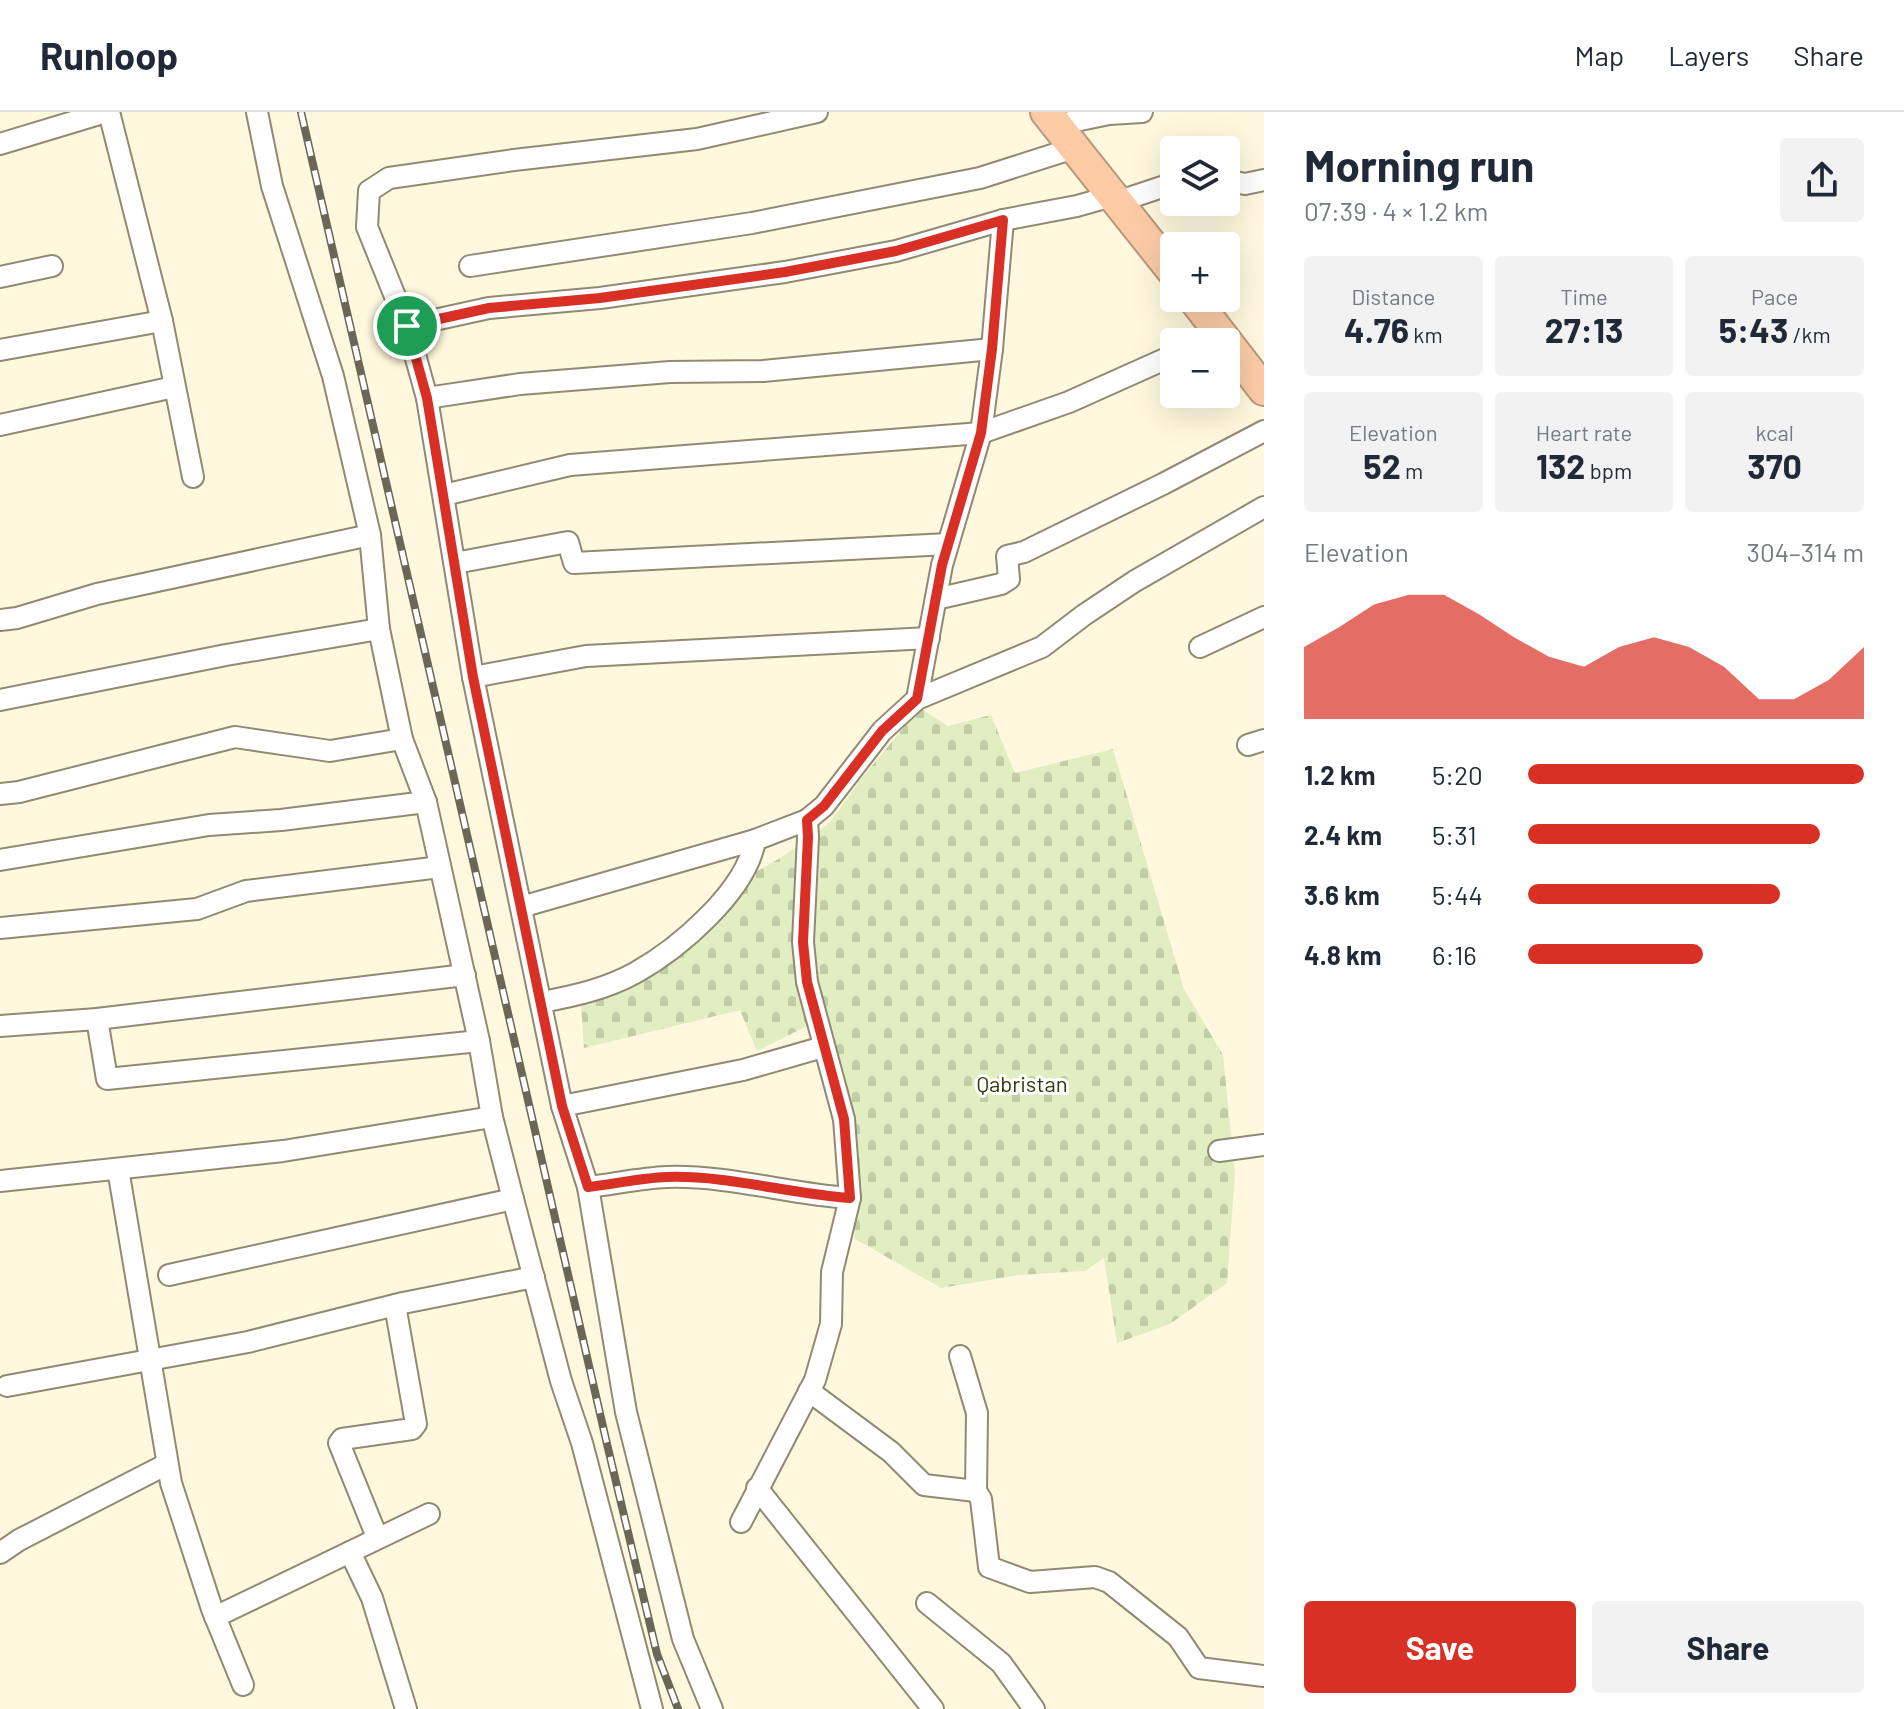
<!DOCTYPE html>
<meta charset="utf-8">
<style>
body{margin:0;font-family:Barlow,sans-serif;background:#f2f2f3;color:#1f2937;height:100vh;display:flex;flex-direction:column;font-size:30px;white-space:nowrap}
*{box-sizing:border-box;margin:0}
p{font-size:26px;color:#747a83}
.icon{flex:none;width:44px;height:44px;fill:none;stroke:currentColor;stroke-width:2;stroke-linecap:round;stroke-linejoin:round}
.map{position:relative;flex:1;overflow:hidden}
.details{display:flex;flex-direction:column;background:#fff;width:640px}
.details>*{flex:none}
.controls{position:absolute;left:1160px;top:24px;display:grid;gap:16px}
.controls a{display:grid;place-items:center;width:80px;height:80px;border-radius:8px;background:#fff;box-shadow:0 8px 32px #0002;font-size:40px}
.pin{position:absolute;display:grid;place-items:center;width:68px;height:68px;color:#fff;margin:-34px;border:4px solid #fff;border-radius:50%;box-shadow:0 2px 8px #0007}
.round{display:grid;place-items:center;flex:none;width:84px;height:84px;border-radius:8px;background:#f2f2f3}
.summary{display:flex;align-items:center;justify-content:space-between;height:136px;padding:0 40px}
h1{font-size:44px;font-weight:700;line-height:60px}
.stats{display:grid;grid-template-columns:repeat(3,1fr);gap:12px;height:136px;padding:8px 40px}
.stats div{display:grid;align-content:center;border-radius:8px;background:#f2f2f3;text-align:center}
.stats b{font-size:34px;font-weight:700}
.stats small{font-size:22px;font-weight:400}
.stats p{font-size:22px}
.chart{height:224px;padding:16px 40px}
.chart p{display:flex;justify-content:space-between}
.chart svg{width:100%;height:144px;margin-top:8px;fill:#d93025;opacity:.7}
.action{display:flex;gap:16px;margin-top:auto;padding:16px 40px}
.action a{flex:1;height:92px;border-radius:8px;background:#d93025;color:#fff;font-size:32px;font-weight:700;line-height:92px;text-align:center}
.action a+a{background:#f2f2f3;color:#1f2937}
ul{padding:0 40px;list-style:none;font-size:26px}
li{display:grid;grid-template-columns:128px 96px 1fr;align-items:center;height:60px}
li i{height:20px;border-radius:10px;background:#d93025}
header{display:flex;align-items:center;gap:48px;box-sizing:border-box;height:112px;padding:0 40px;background:#fff;border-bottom:2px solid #e0e1e3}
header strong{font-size:38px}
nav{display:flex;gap:44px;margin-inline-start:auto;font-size:28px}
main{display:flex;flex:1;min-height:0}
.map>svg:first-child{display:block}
.cemetery{fill:url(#cemetery-stones)}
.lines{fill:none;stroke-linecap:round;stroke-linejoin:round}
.minor-casing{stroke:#918a73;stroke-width:24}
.highway-casing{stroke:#b9987c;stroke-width:34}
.minor{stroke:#fff;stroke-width:20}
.highway{stroke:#fccba6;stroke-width:30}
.rail-casing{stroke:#6a6658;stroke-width:8}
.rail{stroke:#fff;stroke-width:5;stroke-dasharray:15;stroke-linecap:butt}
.route-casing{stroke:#fff;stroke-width:16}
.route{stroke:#d93025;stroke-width:10}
.labels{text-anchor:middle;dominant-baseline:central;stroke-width:6;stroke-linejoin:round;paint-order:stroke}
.park-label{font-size:22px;fill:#2e3909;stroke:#fff}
</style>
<header>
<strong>Runloop</strong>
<nav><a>Map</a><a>Layers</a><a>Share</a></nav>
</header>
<main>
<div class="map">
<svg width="1264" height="1597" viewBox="0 0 1264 1597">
<defs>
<pattern id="cemetery-stones" width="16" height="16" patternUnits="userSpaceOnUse" patternTransform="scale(2)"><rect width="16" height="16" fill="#e0eec1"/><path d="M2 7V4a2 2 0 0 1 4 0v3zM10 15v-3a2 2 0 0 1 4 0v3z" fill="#c1cda6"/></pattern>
</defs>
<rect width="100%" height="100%" fill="#fff8de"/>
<polygon class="cemetery" points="920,596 948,614 991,603 1015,661 1113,637 1184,877 1223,943 1235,1062 1227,1171 1170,1212 1117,1231 1104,1146 1085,1159 1019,1163 941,1176 855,1127 843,1033 819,908 757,939 740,898 584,936 581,892 643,864 705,823 742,768 782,745 830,710 861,667"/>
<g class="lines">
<defs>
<g id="minor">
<polyline points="109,0 162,209 193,365"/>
<polyline points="1056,13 1109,2 1142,0"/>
<polyline points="0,32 106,0"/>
<polyline points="1226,68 1245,72 1264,68"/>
<polyline points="1117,90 1174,71"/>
<polyline points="470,154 752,111 980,66 1074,36"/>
<polyline points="0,165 52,154"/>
<polyline points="407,214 489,196 600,186 785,160 896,139 1003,108 1077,94 1112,84"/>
<polyline points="0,238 162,209"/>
<polyline points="427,286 520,272 670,260 763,259 992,237"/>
<polyline points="0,313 174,275"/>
<polyline points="444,383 570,353 981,321 1069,290 1174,243"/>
<polyline points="455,451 568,430 574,451 948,432"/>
<polyline points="936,487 1001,472 1009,467 1007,444 1024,440 1163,372 1264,319"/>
<polyline points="0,508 17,506 97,482 370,423"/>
<polyline points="1200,535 1264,505"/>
<polyline points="473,565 586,544 929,526"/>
<polyline points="917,587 942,453 981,321 992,237 1003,108"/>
<polyline points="0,588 226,543 379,517"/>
<polyline points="1248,633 1264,628"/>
<polyline points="0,682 19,680 235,625 330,639 402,627"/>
<polyline points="0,748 209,713 281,708 426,690"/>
<polyline points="521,795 755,728 807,708 824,694 882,619 917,587 1042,535 1084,503 1135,469 1264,395"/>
<polyline points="0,816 197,797 246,779 440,755"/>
<path d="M542,890C574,884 606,877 635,861C678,837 747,779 755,728"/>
<polyline points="97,907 107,967 479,929"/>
<polyline points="0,914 97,907 465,863"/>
<polyline points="562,994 743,958 823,935"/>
<polyline points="1219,1039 1264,1033"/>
<polyline points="118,1057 171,1371 212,1497 243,1573"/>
<polyline points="0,1069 283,1039 492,1005"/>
<path d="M588,1075C614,1072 641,1066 667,1065C728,1063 789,1082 850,1086L844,1007L807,870L803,830L808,725L807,708"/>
<polyline points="513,1087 561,1269 582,1331 652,1597"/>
<polyline points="169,1163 513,1087 492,1005 479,929 426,690 402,627 379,517 370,423 333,264 272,74 257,0"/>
<polyline points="960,1244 977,1301 976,1379 981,1387 989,1455 1030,1470 1095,1465 1109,1470 1178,1525 1199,1556 1264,1564"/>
<polyline points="7,1274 248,1230 403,1191 534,1165"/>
<polyline points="809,1279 891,1340 924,1373 976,1379"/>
<polyline points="757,1376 933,1597"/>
<polyline points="741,1410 815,1268 831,1212 832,1160 850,1086"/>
<polyline points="377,1425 339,1331 342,1327 412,1317 416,1312 395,1193"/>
<polyline points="350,1440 372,1486 406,1597"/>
<polyline points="0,1441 19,1428 167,1352"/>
<polyline points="927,1491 1001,1551 1034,1597"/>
<polyline points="215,1505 429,1402"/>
<polyline points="712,1597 683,1527 626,1300 588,1075 562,994 473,565 427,286 407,214 367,115 369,79 389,66 514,48 697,27 817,0"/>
</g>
<g id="highway">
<polyline points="1046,0 1174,161"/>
<polyline points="1193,186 1264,278"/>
</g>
</defs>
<use href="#minor" class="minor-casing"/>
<use href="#highway" class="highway-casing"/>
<use href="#minor" class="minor"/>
<use href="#highway" class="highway"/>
<defs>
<polyline id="rail" points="301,0 607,1332 657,1542 678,1597"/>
</defs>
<use href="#rail" class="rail-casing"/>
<use href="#rail" class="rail"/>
</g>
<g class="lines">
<defs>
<path id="route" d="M1003,108L992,237L981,321L942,453L917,587L882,619L824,694L807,708L808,725L803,830L807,870L844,1007L850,1086C789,1082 728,1063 667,1065C641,1066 614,1072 588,1075L562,994L473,565L427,286L407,214L489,196L600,186L785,160L896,139Z"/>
</defs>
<use href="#route" class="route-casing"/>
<use href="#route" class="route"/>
</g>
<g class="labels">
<g class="park-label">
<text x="1022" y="971">Qabristan</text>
</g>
</g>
</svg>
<div class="controls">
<a><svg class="icon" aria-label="layers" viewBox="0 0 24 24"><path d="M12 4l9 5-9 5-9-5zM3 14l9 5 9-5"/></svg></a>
<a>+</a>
<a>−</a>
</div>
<div class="pin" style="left:407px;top:214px;background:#1e9e55"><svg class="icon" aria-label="arrive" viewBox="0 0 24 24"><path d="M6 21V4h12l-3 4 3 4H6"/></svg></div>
</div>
<section class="details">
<div class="summary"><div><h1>Morning run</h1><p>07:39 · 4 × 1.2 km</p></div><a class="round"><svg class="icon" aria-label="share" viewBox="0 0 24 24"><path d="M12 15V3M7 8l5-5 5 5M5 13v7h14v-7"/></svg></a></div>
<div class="stats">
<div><p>Distance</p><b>4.76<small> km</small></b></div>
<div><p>Time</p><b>27:13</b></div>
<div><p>Pace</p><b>5:43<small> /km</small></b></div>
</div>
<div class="stats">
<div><p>Elevation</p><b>52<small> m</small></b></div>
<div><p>Heart rate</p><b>132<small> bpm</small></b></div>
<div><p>kcal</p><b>370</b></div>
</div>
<div class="chart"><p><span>Elevation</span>304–314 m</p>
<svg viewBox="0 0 160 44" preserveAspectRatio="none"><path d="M0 44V22L10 16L20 9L30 6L40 6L50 12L60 19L70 25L80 28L90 22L100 19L110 22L120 28L130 38L140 38L150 32L160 22V44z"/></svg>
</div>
<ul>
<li><b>1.2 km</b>5:20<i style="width:100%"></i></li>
<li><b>2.4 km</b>5:31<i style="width:87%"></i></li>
<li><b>3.6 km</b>5:44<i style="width:75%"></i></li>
<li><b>4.8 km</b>6:16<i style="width:52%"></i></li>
</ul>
<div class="action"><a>Save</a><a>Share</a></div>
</section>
</main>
